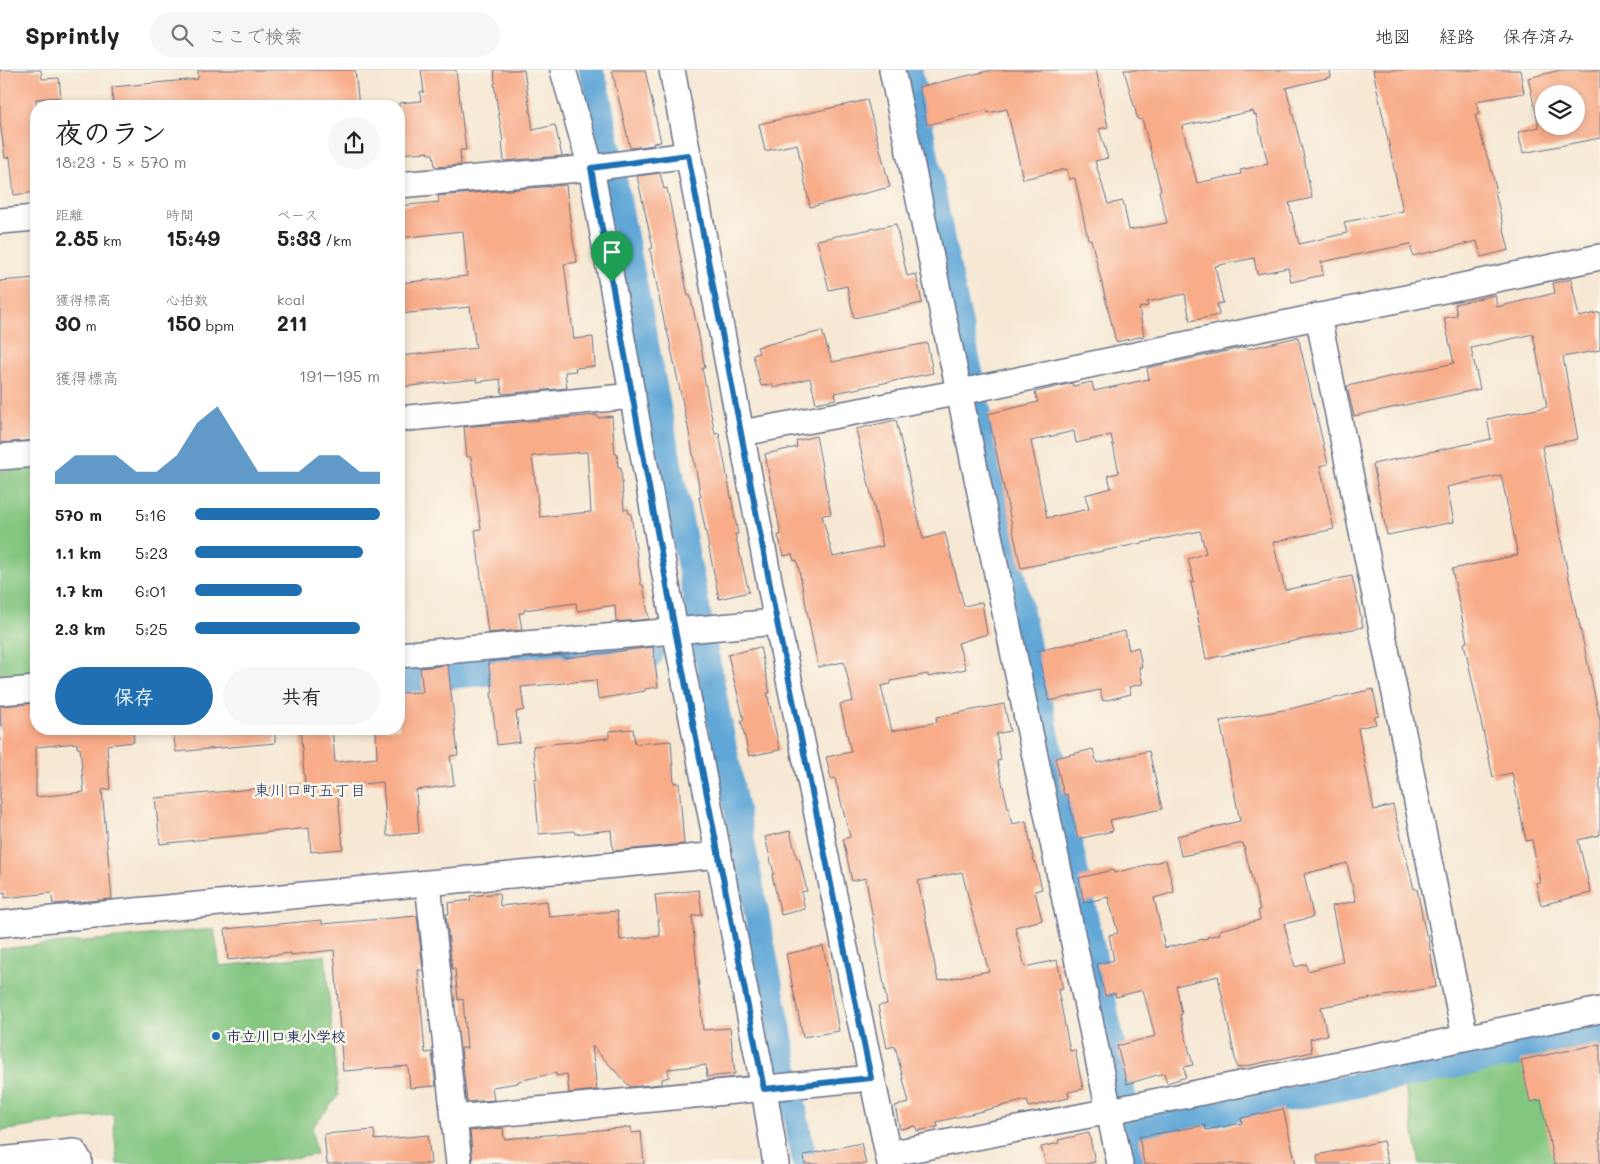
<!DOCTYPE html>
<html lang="ja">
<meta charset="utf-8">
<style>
body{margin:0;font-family:Mali,"Klee One",sans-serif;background:#f6f6f6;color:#222;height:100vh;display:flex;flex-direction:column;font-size:19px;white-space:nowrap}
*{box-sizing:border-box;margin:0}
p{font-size:16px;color:#767676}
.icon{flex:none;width:28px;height:28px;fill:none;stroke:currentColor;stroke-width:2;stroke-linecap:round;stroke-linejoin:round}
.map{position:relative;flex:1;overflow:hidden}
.drawer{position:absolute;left:30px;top:30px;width:375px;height:635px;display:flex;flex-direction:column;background:#fff;border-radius:20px;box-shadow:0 2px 8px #0003}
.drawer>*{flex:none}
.buttons{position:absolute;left:1535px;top:15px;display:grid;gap:10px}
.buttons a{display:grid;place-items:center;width:50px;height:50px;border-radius:50%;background:#fff;box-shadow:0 2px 8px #0003;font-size:25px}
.pin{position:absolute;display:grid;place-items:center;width:42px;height:42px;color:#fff;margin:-51px -21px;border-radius:50% 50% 50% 0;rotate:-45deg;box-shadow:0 0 5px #0007}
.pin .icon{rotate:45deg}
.round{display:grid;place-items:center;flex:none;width:52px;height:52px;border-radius:26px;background:#f6f6f6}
.head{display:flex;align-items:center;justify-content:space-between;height:85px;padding:0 25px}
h1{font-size:28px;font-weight:700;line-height:38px}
.stats{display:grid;grid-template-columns:repeat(3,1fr);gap:8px;height:85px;padding:5px 25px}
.stats div{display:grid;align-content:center}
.stats b{font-size:21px;font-weight:700}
.stats small{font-size:14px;font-weight:400}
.stats p{font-size:14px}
.chart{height:140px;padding:10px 25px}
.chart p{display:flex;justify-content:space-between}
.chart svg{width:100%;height:90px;margin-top:5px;fill:#1f6fb2;opacity:.7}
.button{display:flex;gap:10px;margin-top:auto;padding:10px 25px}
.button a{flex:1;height:58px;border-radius:30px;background:#1f6fb2;color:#fff;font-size:20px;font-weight:700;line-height:58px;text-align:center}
.button a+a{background:#f6f6f6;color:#222}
ul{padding:0 25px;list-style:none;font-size:16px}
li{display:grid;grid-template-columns:80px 60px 1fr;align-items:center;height:38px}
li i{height:12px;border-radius:6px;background:#1f6fb2}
header{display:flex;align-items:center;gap:30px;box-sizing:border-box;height:70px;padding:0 25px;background:#fff;border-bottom:1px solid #e0e0e0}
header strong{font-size:24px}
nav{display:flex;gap:28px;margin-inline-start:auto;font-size:18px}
.search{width:350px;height:45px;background:#f6f6f6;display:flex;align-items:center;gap:12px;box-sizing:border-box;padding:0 18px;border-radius:28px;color:#767676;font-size:19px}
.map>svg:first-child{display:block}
.green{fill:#83c680;stroke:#4f7a6f}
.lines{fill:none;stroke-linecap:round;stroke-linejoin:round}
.canal{stroke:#60a7d7;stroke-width:25}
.river{stroke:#60a7d7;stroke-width:44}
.building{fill:#f8ac88;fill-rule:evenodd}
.minor-casing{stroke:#687087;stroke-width:28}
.minor{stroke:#fff;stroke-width:25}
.route-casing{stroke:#fff;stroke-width:10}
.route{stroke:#1f6fb2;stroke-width:6}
.poi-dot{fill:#1f6fb2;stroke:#fbf7ec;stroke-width:2}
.labels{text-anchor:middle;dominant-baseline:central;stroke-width:5;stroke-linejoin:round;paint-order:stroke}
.poi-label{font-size:15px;font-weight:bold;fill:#1b2f5e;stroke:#fbf7ec;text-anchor:start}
.neighbourhood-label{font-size:16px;fill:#1b2f5e;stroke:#fbf7ec}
</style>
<header>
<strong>Sprintly</strong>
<div class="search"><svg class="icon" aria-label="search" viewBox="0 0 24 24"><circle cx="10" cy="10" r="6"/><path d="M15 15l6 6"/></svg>ここで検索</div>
<nav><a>地図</a><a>経路</a><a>保存済み</a></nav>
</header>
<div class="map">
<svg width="1600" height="1094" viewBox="0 0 1600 1094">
<rect width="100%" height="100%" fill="#fbf7ec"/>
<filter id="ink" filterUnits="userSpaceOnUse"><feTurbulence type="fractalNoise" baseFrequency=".02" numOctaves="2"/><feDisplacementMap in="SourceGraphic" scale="10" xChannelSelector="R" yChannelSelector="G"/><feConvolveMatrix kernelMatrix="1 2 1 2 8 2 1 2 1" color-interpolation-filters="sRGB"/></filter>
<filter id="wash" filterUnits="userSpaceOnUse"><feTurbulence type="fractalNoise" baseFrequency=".0096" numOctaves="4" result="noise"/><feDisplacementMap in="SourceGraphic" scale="20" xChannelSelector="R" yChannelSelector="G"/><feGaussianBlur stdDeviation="1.12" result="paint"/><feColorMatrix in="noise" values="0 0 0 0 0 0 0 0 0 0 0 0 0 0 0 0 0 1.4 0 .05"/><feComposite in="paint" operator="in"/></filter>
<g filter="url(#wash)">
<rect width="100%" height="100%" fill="#f6e8d3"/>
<g class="green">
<polygon points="36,398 36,610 0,613 0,401"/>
<polygon points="214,859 220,896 325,885 338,1026 312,1058 316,1085 241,1094 117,1094 113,1044 0,1061 0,879"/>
<polygon points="1546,974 1570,1094 1420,1094 1402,1002"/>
</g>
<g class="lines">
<g class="canal">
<polyline points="591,0 597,19 805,1094"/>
<polyline points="910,0 942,168 1138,1094"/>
<polyline points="1132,1060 1600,967"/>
</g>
<g class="river">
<polyline points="399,601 642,581"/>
<polyline points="0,635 36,632"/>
</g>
</g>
<g id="blocks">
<g class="building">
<polygon points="0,0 41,0 42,9 59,8 61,27 36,29 36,122 14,125 10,87 5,88 0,51"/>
<polygon points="198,0 355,0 359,36 113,36 112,17 198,9"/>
<polygon points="421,0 456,0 466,80 460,80 461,95 435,97 433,84 428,84 428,82 399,84 399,33 421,31 420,22 424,22"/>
<polygon points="494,0 524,0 533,60 555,55 562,86 504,91 502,72 503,72 494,14 495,14"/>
<polygon points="612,0 645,0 661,72 653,73 654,75 630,78"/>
<path d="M992,0H1096L1108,57L1099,59L1108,88L1095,91L1108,134L1123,131L1129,160L1167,153L1159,121L1161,120L1142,49L1138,50L1124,0H1330L1331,7L1286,18L1303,83L1312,128L1289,133L1299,174L1347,163L1344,152L1403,141L1373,0H1520L1524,23L1476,31L1479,44L1475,45L1488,90H1489L1497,122H1495L1509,180L1481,187L1477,171L1413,186L1410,174L1321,192L1323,205L1291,212L1288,198L1257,204L1254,188L1215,196L1223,233L1217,234L1219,245L1190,251L1185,224L1147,232L1148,236L1139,238L1144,266L1116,272L1091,169H1088L1075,108L1069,109L1067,99L1023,109L1007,39L988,43L987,40L927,55L919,17ZM1253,41L1254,45H1256L1268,94L1240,100L1241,104L1197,113L1182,56Z"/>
<path d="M1560,0H1600V68L1523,83L1518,62L1539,57L1528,8ZM1544,24H1576V56H1544Z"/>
<polygon points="867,30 890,117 810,137 797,74 765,81 759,54"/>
<polygon points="660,103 664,119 667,118 688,226 690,225 698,261 705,298 702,298 715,364 719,363 738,464 735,464 749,522 719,529 699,427 701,427 688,357 667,260 666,260 660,232 650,179 653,178 637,106"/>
<polygon points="566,115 571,158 577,192 564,194 574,269 593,267 595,296 575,298 576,301 565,302 567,318 502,324 500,309 477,312 477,309 401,317 399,286 476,278 470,237 399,244 399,213 467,206 463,161 399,168 399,136 439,132 438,126"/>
<polygon points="896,154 907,206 916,204 922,233 854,248 847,216 829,220 817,170"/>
<polygon points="36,208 36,370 0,373 0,211"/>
<polygon points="1571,209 1579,247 1600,242 1600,280 1563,287 1578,369 1543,376 1542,377 1577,548 1578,548 1600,650 1600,765 1578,770 1591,823 1541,835 1536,813 1540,812 1532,770 1526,771 1512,703 1493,707 1464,573 1467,572 1452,499 1518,485 1501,405 1447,417 1454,452 1387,465 1373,394 1491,369 1487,349 1547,337 1533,264 1471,278 1480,319 1354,346 1347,316 1454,293 1444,248 1457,246 1455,234 1495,225 1497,237 1555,223 1553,213"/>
<polygon points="822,261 832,292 927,273 933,303 835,323 836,329 816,333 810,308 773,318 773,314 761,316 753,285 759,283 757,277"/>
<path d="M1298,267L1328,394L1320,396L1334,459L1273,472L1285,520L1352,506L1363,557L1206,589L1191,512H1194L1188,489L1206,483L1200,461L1021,498L988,344L1038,332L1035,322L1072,313L1073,316L1092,312L1094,321L1149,309L1147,298L1246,277L1247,279ZM1074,361L1076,373L1111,365L1119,403L1108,405L1111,418L1085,425L1089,439L1047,448L1031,371Z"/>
<path d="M598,345V348L612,346L615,384H617L618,397H621L624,440L628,439L629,444L631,443L641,515H643L649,549L616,552L615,535L577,541L576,533L524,540V543H519L522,560L488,563L475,460L481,459L471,387H467L464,357ZM587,382L591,442L540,447L532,386Z"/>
<path d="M896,350L923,469L945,463L964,536L982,532L987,564L958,573L966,599L928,607V604L891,611V614L881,616L892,661L937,652L936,647L1004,634L1010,661L996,664L1001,690L997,691L1012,754L1026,751L1034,791H1035L1042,819L1035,821L1042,850L1015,857L1025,897L1057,890L1063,919L1058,920L1070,981L1075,980L1083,1019L1068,1022L1069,1028L1029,1037L1027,1030L937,1052L938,1057L917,1061L916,1056L900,1059L895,1036L909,1033L895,976L887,978L878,936L887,934L866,808L852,811L843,769L850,767L835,708L831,709L826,687L851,682L840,634L853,631L844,592L818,597L797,490L794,491L792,484L784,486L778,465H781L765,384L797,377L796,371L816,366L831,444L822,445L833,487L883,476L856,359ZM962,802L975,854L989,901L938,911L918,811Z"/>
<polygon points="1125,561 1129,580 1138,577 1142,597 1139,597 1143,614 1129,617 1131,624 1103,631 1100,620 1049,631 1037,581"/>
<polygon points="653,577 658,617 645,619 645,621 598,629 596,610 521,617 524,640 516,642 520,672 497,675 491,623 493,622 488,592 563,585 564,588"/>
<polygon points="760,577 770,623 767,623 780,680 749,686 741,650 744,650 728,585"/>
<polygon points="448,595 458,685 450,686 454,715 416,720 419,763 387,766 383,712 337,716 343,779 311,782 309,758 160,774 155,728 305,714 300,659 332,659 335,692 377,688 376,659 399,659 399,623 423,622 420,598"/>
<path d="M1373,619L1379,646L1374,647L1376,654L1358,658L1374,740L1393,735L1414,819H1417L1426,865H1428L1436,917L1321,937L1327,965L1310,969L1312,982L1237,998L1218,906L1176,916L1182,944L1180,945L1193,995L1184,997L1186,1007L1167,1013L1164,1003L1127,1014L1117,976L1155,966L1143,920L1116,927L1115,923L1105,926L1097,894L1114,890L1109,865L1118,863L1108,827L1084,833L1079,808L1113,800L1114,803L1166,790L1174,822L1154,828L1165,878L1208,868L1207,867L1220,864L1219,860L1260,850L1258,841L1260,840L1243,773L1203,782L1181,786L1177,766L1240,751L1220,651L1289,639ZM1347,793L1356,831L1332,836L1343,892L1308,901L1306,894L1295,897L1284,854L1313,847L1304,804Z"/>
<path d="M36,633V659H133L134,672L107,675L110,719L102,720L112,829L53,834L51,823L5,828V822L0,823V636ZM77,673V678H80L84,722L36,727V677Z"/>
<polygon points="173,659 275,659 275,673 176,682"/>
<polygon points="633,659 635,674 671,671 674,713 679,713 684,774 613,781 611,760 575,764 574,761 539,764 534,709 537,709 533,676 609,668 609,661"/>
<polygon points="1093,679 1097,693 1149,681 1162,739 1110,750 1113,761 1078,769 1067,724 1064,725 1055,688"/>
<polygon points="790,761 797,789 799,788 807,821 801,822 805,839 781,845 772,805 774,804 765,767"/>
<polygon points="699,820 702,845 692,846 703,960 730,958 735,1004 707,1007 706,995 668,999 669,1007 662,1009 662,1014 630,1017 592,976 597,1020 569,1023 567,1004 556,1006 556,1003 518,1011 518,1013 492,1017 494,1030 467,1032 461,978 467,978 463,929 458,930 455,899 452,899 446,844 449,844 448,833 471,830 470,826 499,823 500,836 547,831 549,847 617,841 620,870 660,866 655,825"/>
<polygon points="417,846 423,900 418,900 425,983 432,982 436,1016 410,1018 408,996 343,1001 334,880 291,885 291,883 228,890 225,859 322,850 322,854"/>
<polygon points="823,876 839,961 803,967 786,884"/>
<polygon points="1600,974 1600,1094 1554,1094 1541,1030 1530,1032 1521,990"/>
<polygon points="1283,1039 1296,1094 1144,1094 1139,1067 1205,1055 1206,1060 1242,1053 1241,1048"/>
<polygon points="631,1057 631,1063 641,1062 644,1094 473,1094 470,1061 503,1058 504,1069"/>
<polygon points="374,1060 375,1070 428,1065 431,1094 327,1094 324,1064"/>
<polygon points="1089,1063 1095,1092 1085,1094 1046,1094 1041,1077 1059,1073 1058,1070"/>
<polygon points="1383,1071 1388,1094 1318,1094 1317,1085"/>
<polygon points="861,1073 866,1094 805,1094 804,1085"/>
</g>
</g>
</g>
<g filter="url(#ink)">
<use href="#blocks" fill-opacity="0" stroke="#687087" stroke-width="1"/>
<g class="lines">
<defs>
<g id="minor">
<polyline points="563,0 591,98 675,560 764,1019 776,1094"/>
<polyline points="672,0 777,552 890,1094"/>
<polyline points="892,0 1120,1094"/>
<polyline points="399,115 591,98 688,85"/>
<polyline points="0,151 36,148"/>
<polyline points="1318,246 1465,967"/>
<polyline points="399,349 633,326"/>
<polyline points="742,363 961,322 1600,187"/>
<polyline points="0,387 36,384"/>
<polyline points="399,585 777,552"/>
<polyline points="0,622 36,619"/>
<polyline points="428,814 459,1094"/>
<polyline points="0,854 719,785"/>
<polyline points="454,1048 871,1008"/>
<polyline points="888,1084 1110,1041 1600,940"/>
<polyline points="0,1090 74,1082 79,1090 79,1094"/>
</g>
</defs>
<use href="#minor" class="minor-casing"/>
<use href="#minor" class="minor"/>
</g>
</g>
<g class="lines" filter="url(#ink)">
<defs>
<polygon id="route" points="688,85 777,552 871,1008 764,1019 675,560 591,98"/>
</defs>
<use href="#route" class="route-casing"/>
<use href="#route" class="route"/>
</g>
<circle class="poi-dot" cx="216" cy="966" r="5"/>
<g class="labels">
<g class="poi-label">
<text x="226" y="966">市立川口東小学校</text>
</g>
<g class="neighbourhood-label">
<text x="310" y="719">東川口町五丁目</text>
</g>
</g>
</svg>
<div class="buttons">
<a><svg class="icon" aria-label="layers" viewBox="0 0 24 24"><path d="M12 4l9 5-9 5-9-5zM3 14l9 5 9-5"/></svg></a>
</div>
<div class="pin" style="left:612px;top:212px;background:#1e9e55"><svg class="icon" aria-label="arrive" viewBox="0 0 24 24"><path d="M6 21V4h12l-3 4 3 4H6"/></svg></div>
<section class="drawer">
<div class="head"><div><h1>夜のラン</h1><p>18:23 · 5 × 570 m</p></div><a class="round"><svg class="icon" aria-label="share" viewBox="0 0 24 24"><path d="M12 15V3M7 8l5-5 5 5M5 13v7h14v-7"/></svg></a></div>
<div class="stats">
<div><p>距離</p><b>2.85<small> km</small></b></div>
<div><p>時間</p><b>15:49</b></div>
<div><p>ペース</p><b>5:33<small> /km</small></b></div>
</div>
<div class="stats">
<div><p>獲得標高</p><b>30<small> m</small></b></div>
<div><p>心拍数</p><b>150<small> bpm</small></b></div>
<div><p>kcal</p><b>211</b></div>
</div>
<div class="chart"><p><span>獲得標高</span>191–195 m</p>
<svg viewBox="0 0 160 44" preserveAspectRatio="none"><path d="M0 44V38L10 30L20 30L30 30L40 38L50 38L60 30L70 14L80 6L90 22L100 38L110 38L120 38L130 30L140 30L150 38L160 38V44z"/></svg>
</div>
<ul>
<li><b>570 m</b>5:16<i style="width:100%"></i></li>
<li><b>1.1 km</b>5:23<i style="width:91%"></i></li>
<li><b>1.7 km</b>6:01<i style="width:58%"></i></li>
<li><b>2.3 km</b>5:25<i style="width:89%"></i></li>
</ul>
<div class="button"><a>保存</a><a>共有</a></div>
</section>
</div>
